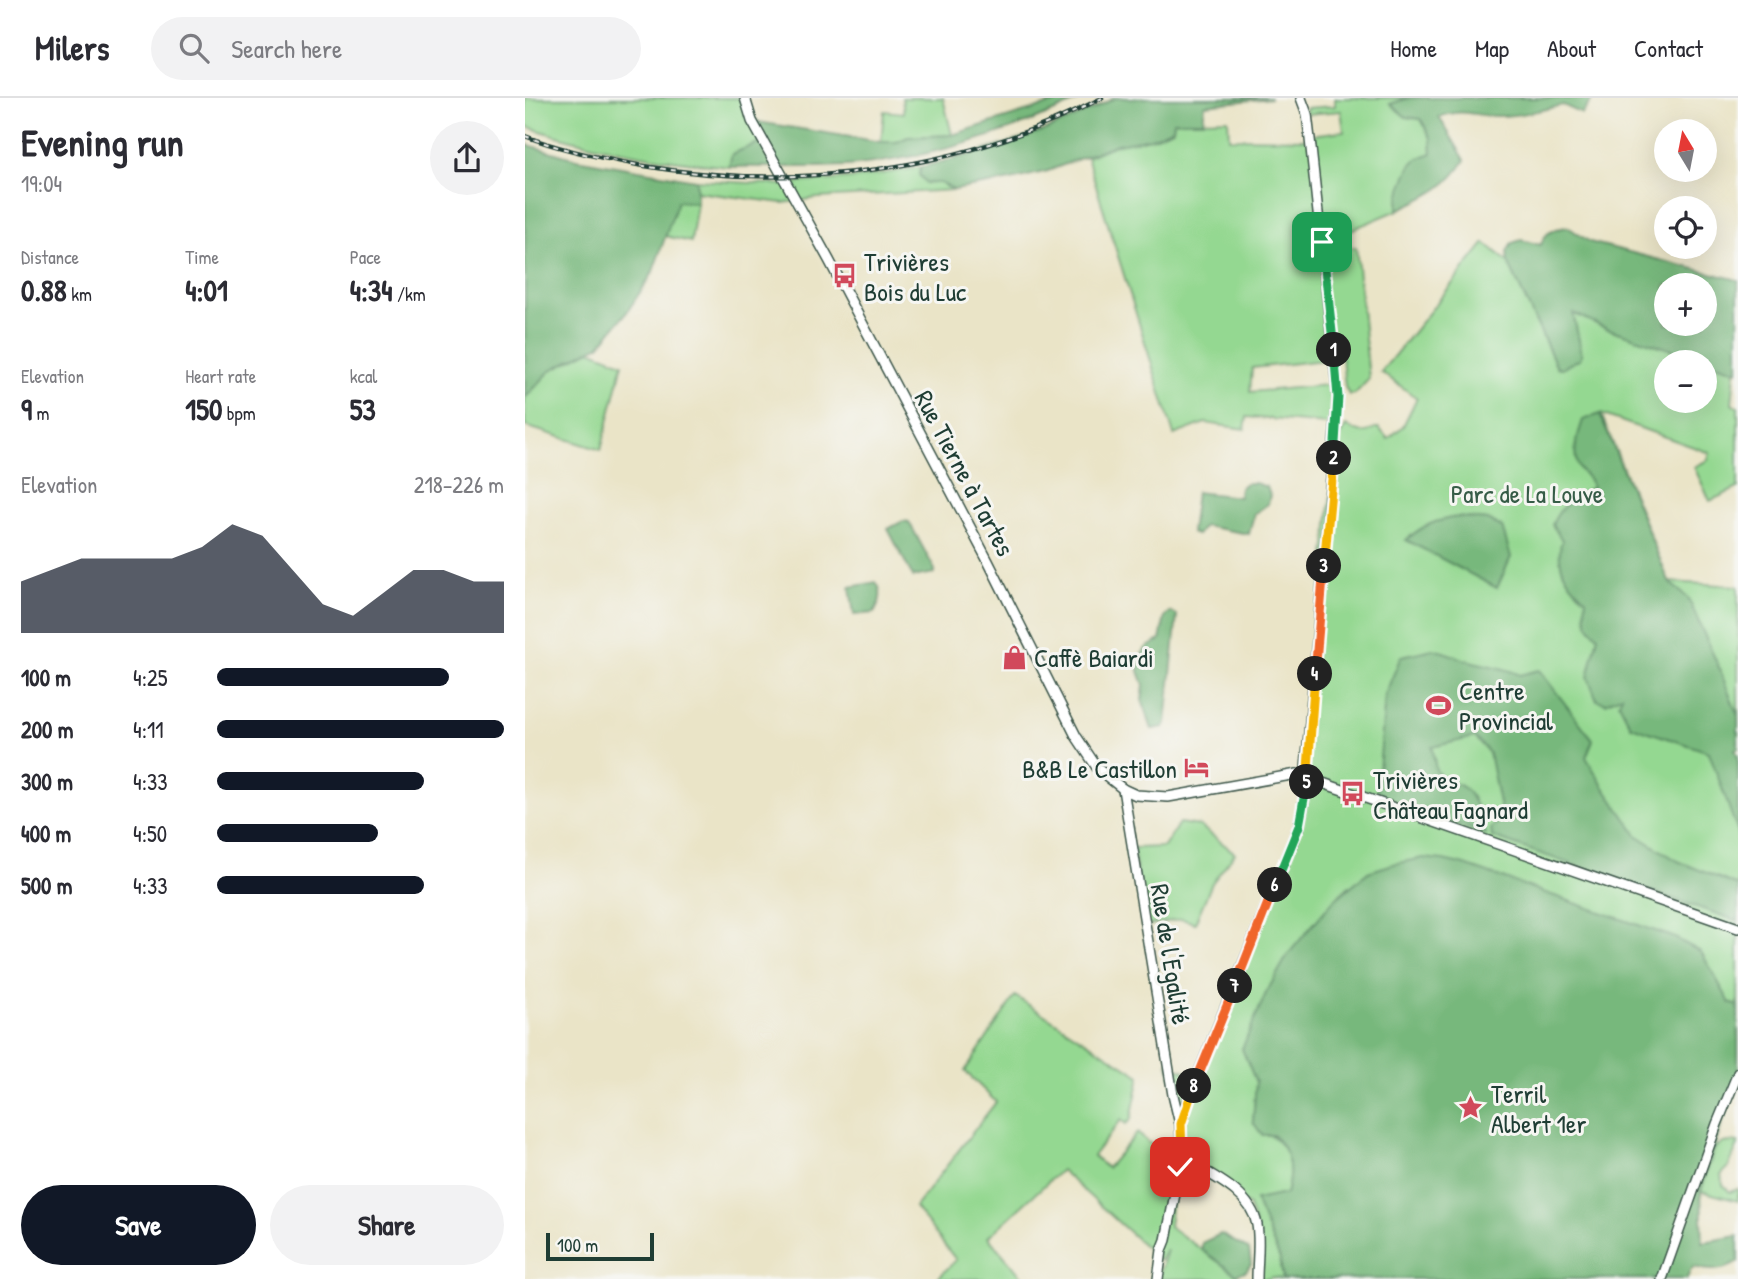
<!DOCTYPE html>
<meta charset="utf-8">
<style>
body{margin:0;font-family:"Patrick Hand",sans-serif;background:#f2f2f3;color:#2b2b33;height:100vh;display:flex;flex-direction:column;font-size:26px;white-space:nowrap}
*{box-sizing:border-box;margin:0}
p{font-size:23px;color:#7c7c81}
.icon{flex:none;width:38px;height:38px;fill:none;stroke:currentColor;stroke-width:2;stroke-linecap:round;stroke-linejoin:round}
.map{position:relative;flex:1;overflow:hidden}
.drawer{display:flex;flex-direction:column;background:#fff;width:525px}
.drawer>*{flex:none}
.needle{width:46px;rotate:350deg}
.buttons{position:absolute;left:1129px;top:21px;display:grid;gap:14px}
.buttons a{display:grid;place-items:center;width:63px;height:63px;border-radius:50%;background:#fff;box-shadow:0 7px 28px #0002;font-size:35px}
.scale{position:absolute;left:21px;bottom:18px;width:108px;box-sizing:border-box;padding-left:7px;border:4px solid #1f3d34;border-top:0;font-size:19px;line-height:24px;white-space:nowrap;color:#1f3d34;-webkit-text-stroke:5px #f6f6f2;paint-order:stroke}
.pin{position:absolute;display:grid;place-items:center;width:60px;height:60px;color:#fff;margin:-30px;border-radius:14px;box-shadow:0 4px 10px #0006}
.km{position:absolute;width:35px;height:35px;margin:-18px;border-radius:50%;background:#222;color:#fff;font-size:19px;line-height:35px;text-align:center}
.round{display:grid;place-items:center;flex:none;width:74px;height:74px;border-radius:37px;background:#f2f2f3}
.headline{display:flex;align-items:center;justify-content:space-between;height:119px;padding:0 21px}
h1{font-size:38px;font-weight:700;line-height:52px}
.metrics{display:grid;grid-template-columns:repeat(3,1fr);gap:10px;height:119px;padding:7px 21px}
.metrics div{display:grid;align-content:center}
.metrics b{font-size:30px;font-weight:700}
.metrics small{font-size:19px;font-weight:400}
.metrics p{font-size:19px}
.chart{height:196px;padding:14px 21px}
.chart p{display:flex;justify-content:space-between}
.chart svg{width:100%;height:126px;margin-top:7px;fill:#111827;opacity:.7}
.button{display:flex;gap:14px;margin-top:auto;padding:14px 21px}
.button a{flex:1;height:80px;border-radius:42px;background:#111827;color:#fff;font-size:28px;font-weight:700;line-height:80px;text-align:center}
.button a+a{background:#f2f2f3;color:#2b2b33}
ul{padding:0 21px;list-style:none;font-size:23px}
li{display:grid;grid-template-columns:112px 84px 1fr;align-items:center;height:52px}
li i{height:18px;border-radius:9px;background:#111827}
header{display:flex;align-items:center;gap:42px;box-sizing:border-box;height:98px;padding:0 35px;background:#fff;border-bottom:2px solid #e1e1e2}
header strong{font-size:33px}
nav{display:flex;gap:38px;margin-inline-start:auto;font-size:24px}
.search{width:490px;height:63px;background:#f2f2f3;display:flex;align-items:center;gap:18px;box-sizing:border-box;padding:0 24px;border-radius:38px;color:#7c7c81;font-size:26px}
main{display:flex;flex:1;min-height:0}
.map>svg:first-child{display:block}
.green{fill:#94d891;stroke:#5a8a62;stroke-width:2;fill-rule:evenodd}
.forest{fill:#77b87b;stroke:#4b7a58;stroke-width:2;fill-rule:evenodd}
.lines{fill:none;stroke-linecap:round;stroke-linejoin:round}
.tertiary-casing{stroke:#3d564a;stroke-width:12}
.tertiary{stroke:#fff;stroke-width:9}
.rail-casing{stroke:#1f3d34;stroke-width:4.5}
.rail{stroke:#f6f6f2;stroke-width:2;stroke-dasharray:5;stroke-linecap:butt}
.split-1-casing{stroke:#fff;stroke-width:14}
.split-2-casing{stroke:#fff;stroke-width:14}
.split-3-casing{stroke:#fff;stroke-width:14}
.split-4-casing{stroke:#fff;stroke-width:14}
.split-5-casing{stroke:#fff;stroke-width:14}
.split-6-casing{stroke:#fff;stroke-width:14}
.split-7-casing{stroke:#fff;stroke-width:14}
.split-8-casing{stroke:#fff;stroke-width:14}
.split-9-casing{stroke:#fff;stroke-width:14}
.split-1{stroke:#22a559;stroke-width:9}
.split-2{stroke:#22a559;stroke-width:9}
.split-3{stroke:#f5b400;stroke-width:9}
.split-4{stroke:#f0652b;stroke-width:9}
.split-5{stroke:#f5b400;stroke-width:9}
.split-6{stroke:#22a559;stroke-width:9}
.split-7{stroke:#f0652b;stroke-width:9}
.split-8{stroke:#f0652b;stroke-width:9}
.split-9{stroke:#f5b400;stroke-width:9}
.labels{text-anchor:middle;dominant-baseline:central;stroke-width:6;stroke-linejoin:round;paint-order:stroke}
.poi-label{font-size:26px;fill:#1f3d34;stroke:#f6f6f2;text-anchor:start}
.street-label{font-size:26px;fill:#1f3d34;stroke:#f6f6f2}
.park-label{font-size:26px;fill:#365c47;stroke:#f6f6f2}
</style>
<header>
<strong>Milers</strong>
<div class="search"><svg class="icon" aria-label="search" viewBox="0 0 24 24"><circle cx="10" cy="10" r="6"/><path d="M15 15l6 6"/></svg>Search here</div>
<nav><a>Home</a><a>Map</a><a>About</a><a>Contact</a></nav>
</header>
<main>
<section class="drawer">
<div class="headline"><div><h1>Evening run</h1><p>19:04</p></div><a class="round"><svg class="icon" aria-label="share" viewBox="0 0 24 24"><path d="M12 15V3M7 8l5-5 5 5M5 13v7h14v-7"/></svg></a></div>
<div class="metrics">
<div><p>Distance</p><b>0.88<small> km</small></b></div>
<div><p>Time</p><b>4:01</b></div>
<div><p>Pace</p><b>4:34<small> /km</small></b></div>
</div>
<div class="metrics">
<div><p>Elevation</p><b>9<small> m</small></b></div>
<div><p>Heart rate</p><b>150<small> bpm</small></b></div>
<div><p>kcal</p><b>53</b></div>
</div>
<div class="chart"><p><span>Elevation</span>218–226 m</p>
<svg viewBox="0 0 160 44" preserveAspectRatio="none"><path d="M0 44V26L10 22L20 18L30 18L40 18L50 18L60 14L70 6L80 10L90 22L100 34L110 38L120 30L130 22L140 22L150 26L160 26V44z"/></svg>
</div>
<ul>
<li><b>100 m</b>4:25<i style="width:81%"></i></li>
<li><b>200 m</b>4:11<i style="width:100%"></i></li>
<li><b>300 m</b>4:33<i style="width:72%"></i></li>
<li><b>400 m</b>4:50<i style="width:56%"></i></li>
<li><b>500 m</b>4:33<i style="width:72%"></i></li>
</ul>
<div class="button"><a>Save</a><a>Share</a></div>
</section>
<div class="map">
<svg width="1213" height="1181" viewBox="0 0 1213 1181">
<rect width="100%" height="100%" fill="#f6f6f2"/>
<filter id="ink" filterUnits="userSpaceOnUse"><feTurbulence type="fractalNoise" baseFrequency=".0143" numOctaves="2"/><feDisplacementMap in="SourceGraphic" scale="14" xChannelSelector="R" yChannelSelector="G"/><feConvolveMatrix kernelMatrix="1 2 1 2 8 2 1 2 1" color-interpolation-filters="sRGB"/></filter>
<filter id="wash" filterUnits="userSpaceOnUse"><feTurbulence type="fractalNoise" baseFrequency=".00686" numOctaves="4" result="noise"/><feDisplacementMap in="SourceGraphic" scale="28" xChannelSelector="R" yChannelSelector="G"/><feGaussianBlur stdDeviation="1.57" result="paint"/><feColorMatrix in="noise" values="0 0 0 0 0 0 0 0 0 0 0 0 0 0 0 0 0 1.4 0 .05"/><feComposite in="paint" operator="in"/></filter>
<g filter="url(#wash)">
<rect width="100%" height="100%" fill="#eae4c7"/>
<g class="green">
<path d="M0,0H220L239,43L207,56L204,69C134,62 67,51 0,28Z"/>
<polygon points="377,0 418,0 427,37 383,39 372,44 356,44 359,13 379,15"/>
<polygon points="810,0 884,0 866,6 881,19 896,21 906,40 907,55 890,63 873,105 873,112 797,144 799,152 831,149 844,281 830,296 824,297 820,289 817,260 727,270 725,294 813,286 812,327 722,319 720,331 680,325 649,337 562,59 592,46 626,40 648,31 649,23 703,21 704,40 785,41 785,37 819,33 816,13 782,16 780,10 810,8"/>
<polygon points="396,69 394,74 429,92 293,100 258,105 172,94 171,82 264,87 271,99 267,85 332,80"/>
<polygon points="153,102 172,105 166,144 140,138"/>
<path d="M960,145L983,164L1032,269L1037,270L1054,261L1057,256L1047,215L1083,231L1210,272L1207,306L1213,309V390L1185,403L1169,369L1183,362L1185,355L1076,316L1144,484L1213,488V650L1210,651L1213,659V908L1205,905L1176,854L824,788L807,804L717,950L731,984L728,1024C759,1044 771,1058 761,1096L731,1102L755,1161L758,1181L746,1179L744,1181H732V1134L724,1108L657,1060L661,999L656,1001L652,998L643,966L672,978L774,728L811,344L821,328C833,334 838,338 850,330H854L863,341L878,328L892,300L856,274ZM1141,264H1180V303H1141Z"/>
<polygon points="65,252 98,265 76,352 0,328 0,300 26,272"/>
<polygon points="654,725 675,728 710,755 687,785 670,825 657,821 620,828 608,750 639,749"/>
<polygon points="490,898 615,978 606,1021 601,1026 596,1022 568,1058 582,1070 612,1035 648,1064 651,1069 644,1128 717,1181 633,1181 642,1152 635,1162 536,1072 463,1139 499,1181 412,1181 431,1162 390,1109 471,1004 440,973"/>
<path d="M1203,1044L1213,1045V1047L1203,1070L1196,1077L1198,1087L1205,1094L1213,1091V1103L1176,1093C1181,1076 1182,1046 1203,1044Z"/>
</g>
<g class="forest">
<path d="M538,0H559C488,34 411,58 333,67C291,71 247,68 204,69L207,56L238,43L227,23L356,44H372L383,39L427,37L532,4Z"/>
<path d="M590,0H746L680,7L678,23H649L648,30L626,40L592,46L523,73L486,82L429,92L415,85H401L394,77L396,69C464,53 528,33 590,0Z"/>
<path d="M884,0H1068L1057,16L1038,7C1018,12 995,18 973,18C948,19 942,9 914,19L940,62C922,91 902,98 873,112C872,101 882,68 891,62C895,59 902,57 907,55L906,40L896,21L881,19L865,6Z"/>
<polygon points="0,46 51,61 171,82 172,105 153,103 127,176 102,214 75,247 26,272 0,300"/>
<path d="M1043,129L1065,144L1213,182V273L1083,231L1048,215L1057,256L1055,261L1037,270L1032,269L983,164L982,154L987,145L996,142L1016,147C1019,134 1030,130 1043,129ZM1141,187H1180V226H1141Z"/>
<path d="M1075,316L1144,484L1163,500L1192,565L1213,618V650L1210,651L1213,659V735L1184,654L1106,628L1094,605L1097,597L1081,605L1072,602L1063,579L1073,538C1060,527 1059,518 1061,501C1043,486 1029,466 1037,442L1027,427C1035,407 1049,399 1067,389C1064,378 1059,378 1054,370C1046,355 1053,337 1058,322Z"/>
<polygon points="721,385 730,385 742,389 745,397 743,406 729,416 724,436 679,428 672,437 666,435 671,394 714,399 715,390"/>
<path d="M933,419L963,422L977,429L986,459L972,490L881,442C898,427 911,422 933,419Z"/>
<polygon points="378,423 384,424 410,472 410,475 388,479 363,431"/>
<path d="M351,484C359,494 355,505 349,515L329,517L325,489Z"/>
<polygon points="646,514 652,517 641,625 639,629 627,631 617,602 619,587 614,573 614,561 621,550 635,542 640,518"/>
<path d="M908,551C921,554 932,559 945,563C962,568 979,569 995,577L1014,572L1068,642L1061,659L1078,688L1113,738L1153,763L1213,788V823L967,739L966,731L974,723L976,715L964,655L950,639L907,649L911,672L919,684C950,683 951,713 961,736L852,698L860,597L876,558Z"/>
<path d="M898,760L918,762L940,767L1148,839L1176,854L1205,905L1213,908V975L1176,1093L1178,1144L1213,1138V1164C1201,1173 1183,1174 1169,1169L1165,1173L1162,1181H758L755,1161L730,1102L761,1096C767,1073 766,1054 748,1037H737L728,1024L731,984L717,951L741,895L764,855L807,804L843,774L868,766Z"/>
<polygon points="696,1136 724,1152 726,1166 721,1173 711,1176 677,1152 677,1145"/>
</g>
</g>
<g filter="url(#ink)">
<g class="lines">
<defs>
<g id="tertiary">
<polyline points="220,0 227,23 304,162 463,463 551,638 573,671 598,691 611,697 643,699 772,676 1213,830"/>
<polyline points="598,691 648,997 655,1026 657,1060 641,1142 637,1152 633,1181"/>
<polyline points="655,1026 665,997 774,728 782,687 781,670 813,299 785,41 782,16 776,0"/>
<path d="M657,1060C683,1076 726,1093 732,1127C735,1144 732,1163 732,1181"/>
<polyline points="1137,1181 1192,1026 1213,975"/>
</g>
</defs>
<use href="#tertiary" class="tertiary-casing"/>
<use href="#tertiary" class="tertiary"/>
<defs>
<path id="rail" d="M0,38C36,52 75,60 113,67C269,94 435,74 577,0"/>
</defs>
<use href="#rail" class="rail-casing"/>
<use href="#rail" class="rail"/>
</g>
</g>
<g class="lines" filter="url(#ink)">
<defs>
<polyline id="split-1" points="797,144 809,252"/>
<polyline id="split-2" points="809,252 813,299 809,360"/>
<polyline id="split-3" points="799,468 809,360"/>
<polyline id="split-4" points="790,576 799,468"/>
<polyline id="split-5" points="782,684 790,576"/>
<polyline id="split-6" points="750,787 774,728 782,684"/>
<polyline id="split-7" points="710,888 750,787"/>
<polyline id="split-8" points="669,988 710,888"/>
<polyline id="split-9" points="655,1069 657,1060 656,1026 669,988"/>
</defs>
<use href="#split-1" class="split-1-casing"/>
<use href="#split-2" class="split-2-casing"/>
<use href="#split-3" class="split-3-casing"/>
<use href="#split-4" class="split-4-casing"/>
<use href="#split-5" class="split-5-casing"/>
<use href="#split-6" class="split-6-casing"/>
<use href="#split-7" class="split-7-casing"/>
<use href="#split-8" class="split-8-casing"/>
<use href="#split-9" class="split-9-casing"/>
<use href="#split-1" class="split-1"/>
<use href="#split-2" class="split-2"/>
<use href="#split-3" class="split-3"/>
<use href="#split-4" class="split-4"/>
<use href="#split-5" class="split-5"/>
<use href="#split-6" class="split-6"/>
<use href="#split-7" class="split-7"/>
<use href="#split-8" class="split-8"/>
<use href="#split-9" class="split-9"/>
</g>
<defs>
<symbol id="bus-bare" viewBox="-9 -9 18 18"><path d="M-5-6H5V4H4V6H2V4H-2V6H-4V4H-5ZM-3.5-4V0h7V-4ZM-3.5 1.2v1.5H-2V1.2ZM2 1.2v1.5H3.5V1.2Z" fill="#d1495b" stroke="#f6f6f2" stroke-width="2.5" paint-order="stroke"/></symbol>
<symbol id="shop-bare" viewBox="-9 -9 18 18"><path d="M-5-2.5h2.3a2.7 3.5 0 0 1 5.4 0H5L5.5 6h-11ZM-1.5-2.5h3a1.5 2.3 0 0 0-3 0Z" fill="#d1495b" stroke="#f6f6f2" stroke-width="2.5" paint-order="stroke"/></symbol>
<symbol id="stadium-bare" viewBox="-9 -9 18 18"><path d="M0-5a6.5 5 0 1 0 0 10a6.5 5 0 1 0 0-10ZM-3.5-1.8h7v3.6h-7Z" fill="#d1495b" stroke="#f6f6f2" stroke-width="2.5" paint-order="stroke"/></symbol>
<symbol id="hotel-bare" viewBox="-9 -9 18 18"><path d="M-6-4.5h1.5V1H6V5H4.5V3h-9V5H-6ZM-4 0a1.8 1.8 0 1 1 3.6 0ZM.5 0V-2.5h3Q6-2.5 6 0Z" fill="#d1495b" stroke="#f6f6f2" stroke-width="2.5" paint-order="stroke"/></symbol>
<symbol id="sight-bare" viewBox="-9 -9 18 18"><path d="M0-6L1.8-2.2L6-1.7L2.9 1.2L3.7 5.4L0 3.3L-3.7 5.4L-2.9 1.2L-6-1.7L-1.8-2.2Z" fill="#d1495b" stroke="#f6f6f2" stroke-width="2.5" paint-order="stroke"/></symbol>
</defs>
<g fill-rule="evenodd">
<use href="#bus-bare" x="302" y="160" width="35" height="35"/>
<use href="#shop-bare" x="472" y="542" width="35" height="35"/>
<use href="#stadium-bare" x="896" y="590" width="35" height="35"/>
<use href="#hotel-bare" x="654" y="652" width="35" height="35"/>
<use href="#bus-bare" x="810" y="678" width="35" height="35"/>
<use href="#sight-bare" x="928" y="992" width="35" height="35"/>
</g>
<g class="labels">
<g class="poi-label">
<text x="339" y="163">Trivières<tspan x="339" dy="30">Bois du Luc</tspan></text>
<text x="509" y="559">Caffè Baiardi</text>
<text x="934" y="592">Centre<tspan x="934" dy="30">Provincial</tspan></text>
<text x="652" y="670" text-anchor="end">B&amp;B Le Castillon</text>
<text x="848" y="681">Trivières<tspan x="848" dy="30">Château Fagnard</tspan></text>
<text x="966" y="995">Terril<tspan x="966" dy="30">Albert 1er</tspan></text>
</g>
<g class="street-label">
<text transform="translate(440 375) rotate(62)">Rue Tierne à Tartes</text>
<text transform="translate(646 856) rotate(81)">Rue de l'Egalité</text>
</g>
<g class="park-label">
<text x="1002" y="395">Parc de La Louve</text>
</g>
</g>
</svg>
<div class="buttons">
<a><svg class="needle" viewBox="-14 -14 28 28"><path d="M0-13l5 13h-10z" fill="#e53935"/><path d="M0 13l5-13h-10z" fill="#7c7c81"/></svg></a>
<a><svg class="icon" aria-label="locate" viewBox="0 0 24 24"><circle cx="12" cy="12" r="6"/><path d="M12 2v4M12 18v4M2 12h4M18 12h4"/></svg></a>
<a>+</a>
<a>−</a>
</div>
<div class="scale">100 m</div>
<div class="pin" style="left:797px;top:144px;background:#1e9e55"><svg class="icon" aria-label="arrive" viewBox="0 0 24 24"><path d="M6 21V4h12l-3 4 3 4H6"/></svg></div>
<div class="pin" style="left:655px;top:1069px;background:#d93025"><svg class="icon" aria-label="check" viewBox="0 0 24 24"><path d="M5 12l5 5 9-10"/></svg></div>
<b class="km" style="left:809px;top:252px">1</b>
<b class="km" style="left:809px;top:360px">2</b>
<b class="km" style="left:799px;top:468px">3</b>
<b class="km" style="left:790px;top:576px">4</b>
<b class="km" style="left:782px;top:684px">5</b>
<b class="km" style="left:750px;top:787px">6</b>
<b class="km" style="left:710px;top:888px">7</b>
<b class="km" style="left:669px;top:988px">8</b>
</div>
</main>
